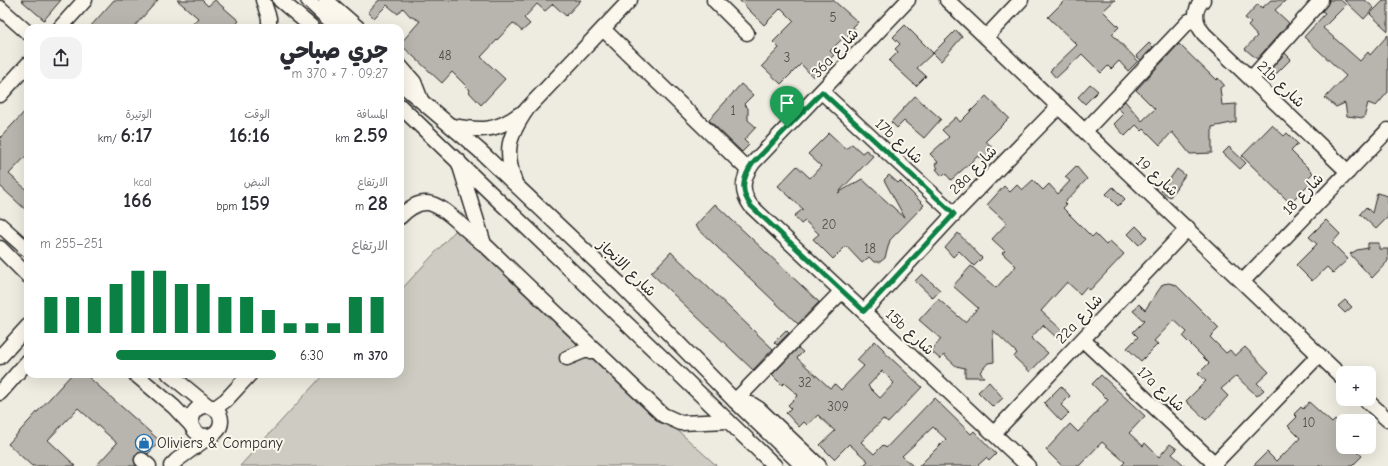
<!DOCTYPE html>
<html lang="ar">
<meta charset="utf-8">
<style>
body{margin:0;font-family:"Comic Neue","Playpen Sans Arabic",sans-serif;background:#f2f2f3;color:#2b2b33;direction:rtl;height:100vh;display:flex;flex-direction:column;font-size:15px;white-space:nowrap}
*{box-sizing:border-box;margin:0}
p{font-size:13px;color:#7c7c81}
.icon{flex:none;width:22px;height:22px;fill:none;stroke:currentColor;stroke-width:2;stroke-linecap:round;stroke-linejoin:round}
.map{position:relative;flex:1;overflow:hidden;direction:ltr}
.details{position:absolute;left:24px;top:24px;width:380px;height:354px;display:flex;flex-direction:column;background:#fff;border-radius:12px;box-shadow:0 4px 16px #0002;direction:rtl}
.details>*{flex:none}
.controls{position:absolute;left:1336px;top:366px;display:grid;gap:8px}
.controls a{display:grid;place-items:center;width:40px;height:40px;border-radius:8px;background:#fff;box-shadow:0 4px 16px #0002;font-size:20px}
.pin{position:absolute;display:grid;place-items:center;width:34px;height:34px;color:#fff;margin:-41px -17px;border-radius:50% 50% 50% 0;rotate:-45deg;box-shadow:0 0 4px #0007}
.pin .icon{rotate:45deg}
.round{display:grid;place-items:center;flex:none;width:42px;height:42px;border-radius:12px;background:#f2f2f3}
.summary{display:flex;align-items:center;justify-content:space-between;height:68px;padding:0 16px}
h1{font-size:22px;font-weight:800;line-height:30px}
.metrics{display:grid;grid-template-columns:repeat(3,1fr);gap:6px;height:68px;padding:4px 16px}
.metrics div{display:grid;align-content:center}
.metrics b{font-size:20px;font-weight:800}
.metrics small{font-size:11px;font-weight:400}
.metrics p{font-size:11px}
.chart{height:112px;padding:8px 16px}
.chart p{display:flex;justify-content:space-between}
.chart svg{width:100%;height:72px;margin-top:4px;stroke:#0b8043;stroke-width:6}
ul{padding:0 16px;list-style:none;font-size:13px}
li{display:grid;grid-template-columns:64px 48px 1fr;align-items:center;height:30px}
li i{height:10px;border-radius:5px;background:#0b8043}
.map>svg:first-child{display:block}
.green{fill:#cecbc2;stroke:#7c7b76}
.building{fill:#b8b5ae;stroke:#2b2b2b;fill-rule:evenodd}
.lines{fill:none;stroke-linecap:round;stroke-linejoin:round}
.minor-casing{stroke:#2b2b2b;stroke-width:17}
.minor{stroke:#fbf7ec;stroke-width:14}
.route-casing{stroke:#fff;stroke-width:8}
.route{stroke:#0b8043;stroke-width:5}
.labels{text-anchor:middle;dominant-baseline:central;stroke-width:4;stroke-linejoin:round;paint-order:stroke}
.number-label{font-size:13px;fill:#4e4e4c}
.street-label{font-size:15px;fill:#2b2b2b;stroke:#fbf7ec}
.poi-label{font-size:15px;fill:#2b2b2b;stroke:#fbf7ec;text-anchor:start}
</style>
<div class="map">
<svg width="1388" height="466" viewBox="0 0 1388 466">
<rect width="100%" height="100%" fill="#eeebe0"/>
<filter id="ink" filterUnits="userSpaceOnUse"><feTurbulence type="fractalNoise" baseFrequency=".025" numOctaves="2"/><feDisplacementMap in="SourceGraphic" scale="8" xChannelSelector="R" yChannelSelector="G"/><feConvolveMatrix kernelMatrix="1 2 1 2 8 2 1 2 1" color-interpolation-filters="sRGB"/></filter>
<g filter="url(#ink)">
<polygon class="green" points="456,230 717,466 240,466 324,374 400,374 400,291"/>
<g class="building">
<polygon points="21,0 61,0 44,20"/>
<polygon points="114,0 158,0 133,28 89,28"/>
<polygon points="177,0 202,0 208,6 215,0 239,21 233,28 189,28 198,18"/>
<polygon points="379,0 581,0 566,16 553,4 545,11 537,4 524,18 530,24 522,31 513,23 481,57 505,79 481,105 469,92 470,90 452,72 442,83 400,44 420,21 410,16 403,8 398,14 387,5 374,18 368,12"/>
<polygon points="739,0 833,0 858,22 853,27 855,29 848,37 846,35 830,51 834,55 813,77 801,64 781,84 762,66 779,48 773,42 794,21 781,8 764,25"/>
<polygon points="1065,0 1115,0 1103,11 1119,27 1112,34 1138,61 1128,71 1119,61 1111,69 1108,66 1101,73 1082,54 1056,78 1050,71 1077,45 1048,17"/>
<polygon points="1271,0 1286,0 1275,10 1289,23 1257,59 1245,49 1257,36 1248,26 1251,23 1245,18 1258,4 1262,8"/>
<polygon points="1329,0 1341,0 1346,5 1323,28 1360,61 1368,52 1370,55 1388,35 1388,92 1376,106 1368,103 1364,118 1347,116 1345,103 1336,107 1325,98 1346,76 1304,37 1323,16 1325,13 1322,11"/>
<polygon points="1344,0 1365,0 1374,8 1364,19"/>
<polygon points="1384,0 1388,0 1388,31 1370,14"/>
<polygon points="905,25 933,53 917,68 926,76 916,86 889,61 898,52 895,49 900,44 893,37"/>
<polygon points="956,30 962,37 941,61 933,53"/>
<polygon points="1149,43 1153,47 1141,60 1136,56"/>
<polygon points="1179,44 1216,80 1218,78 1224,85 1220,88 1222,105 1236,104 1236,122 1212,127 1212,153 1190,154 1172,132 1160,145 1144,129 1142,131 1136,125 1125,136 1114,124 1124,114 1118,108 1125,101 1142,121 1155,109 1136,90"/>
<polygon points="1285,53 1291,59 1275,75 1270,70"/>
<polygon points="741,84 753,95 744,104 748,108 748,120 756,127 744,140 749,145 742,152 709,120"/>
<polygon points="1090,84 1098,91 1085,104 1078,97"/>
<polygon points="915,96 941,119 924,138 904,121 897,128 891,122"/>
<polygon points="986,96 1009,118 986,141 995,151 983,161 978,156 951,180 945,173 942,176 936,169 938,168 935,164 938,162 930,154 949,137 942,130 956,117 960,122"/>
<polygon points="28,108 28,154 9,174 28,191 28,212 0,186 0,138"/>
<polygon points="1272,125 1284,136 1287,133 1298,144 1291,151 1313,173 1306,180 1310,183 1290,203 1242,156"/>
<polygon points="829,133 846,149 852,144 862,153 866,150 873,156 838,193 862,179 905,218 884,180 889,175 898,183 900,181 924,205 890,240 885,258 880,262 874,262 869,257 862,263 846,246 833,259 813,239 819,234 805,221 801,224 794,216 803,209 778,186 797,166 810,178 821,166 808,154"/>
<polygon points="1229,147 1246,163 1240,169 1223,153"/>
<polygon points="1076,166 1087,179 1064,203 1066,205 1063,208 1092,237 1095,234 1106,245 1110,241 1124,254 1090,290 1086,287 1080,294 1067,282 1041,311 1064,332 1058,339 1043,325 1031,338 1048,353 1030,372 1014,357 1017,353 993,330 994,362 988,363 980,372 984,377 965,377 965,368 956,366 944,355 940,359 931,351 941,339 919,320 938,299 965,322 978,308 953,286 971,266 996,288 1016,266 1002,253 1005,251 992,239 1007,223 987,205 1004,186 1010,192 1017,185 1022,190 1033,180 1043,190 1049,184 1058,194 1070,181 1065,177"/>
<polygon points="1177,169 1185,175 1170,197 1161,191"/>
<polygon points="1113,187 1125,199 1118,206 1106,194"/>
<polygon points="1377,193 1388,196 1388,217 1376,229 1360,214 1366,207 1372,213"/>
<polygon points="715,204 819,302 798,324 695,226"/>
<polygon points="1326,220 1340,234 1332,243 1348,259 1333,273 1327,267 1312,281 1296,265 1317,244 1309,237"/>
<polygon points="1136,226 1147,237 1139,245 1128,234"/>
<polygon points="958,233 982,258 974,266 959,251 953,257 945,248"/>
<polygon points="1368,243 1379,243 1379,249 1388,249 1388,261 1372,278 1350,254 1357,250 1368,248"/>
<polygon points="671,252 773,349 753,370 651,273"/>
<polygon points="922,274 940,290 933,298 915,281"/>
<polygon points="1169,283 1176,285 1219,328 1210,337 1226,353 1230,350 1235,356 1245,347 1269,372 1257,383 1264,390 1257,396 1236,376 1221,389 1228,396 1206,420 1186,401 1206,381 1198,374 1209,363 1183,337 1187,332 1174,320 1154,341 1158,344 1141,361 1127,348 1138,337 1133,332 1144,321 1133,311 1139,304 1145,310 1163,284"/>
<polygon points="1345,300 1352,307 1345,313 1338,306"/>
<polygon points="786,330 789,333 777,345 774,342"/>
<path d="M875,341L884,350L883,351L922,387L888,423L883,419L861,442L874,454L883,445L886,448L934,398L971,434L974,431L996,454L989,461L986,458L977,466H919L946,439L933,427L902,456L913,466H863L868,461L849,444L834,459L820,445L835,431L818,415L807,425L804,422L799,427L786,413L791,408L788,405L798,395L784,383L782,385L772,375L798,348L803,352L797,358L830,388L835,384L841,390L864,366L857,360ZM882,371L894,383L880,398L868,386Z"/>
<polygon points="72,374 85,374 160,441 148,454 143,452 136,454 134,459 136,466 96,466 117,443 78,408 48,440 76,466 32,466 8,444"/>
<polygon points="1101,375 1145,416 1129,433 1143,446 1145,443 1159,457 1170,444 1177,449 1172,454 1185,466 1121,466 1125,462 1102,442 1079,466 1062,466 1046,450 1070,424 1078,432 1108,400 1092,384"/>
<polygon points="989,382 1003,398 993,407 978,392"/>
<polygon points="1061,386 1070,396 1061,405 1069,413 1061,421 1044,403"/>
<polygon points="1309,402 1332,423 1335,420 1342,426 1337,431 1343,437 1343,447 1353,447 1362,456 1352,466 1253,466 1267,452 1276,461 1283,454 1284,455 1300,438 1288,426 1297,417 1294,414 1301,407 1303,409"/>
</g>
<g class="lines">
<defs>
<g id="minor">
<polyline points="263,0 269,18 269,28"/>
<polyline points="280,0 313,28"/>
<polyline points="308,0 338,28"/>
<polyline points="326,0 358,28"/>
<polyline points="714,0 747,33"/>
<path d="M908,0L753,163C742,178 740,191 751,206L1028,466"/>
<polyline points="947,0 1343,378"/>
<path d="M1203,0C1192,11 1195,23 1204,34L1348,172"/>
<polyline points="0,8 28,33"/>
<polyline points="60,28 85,0"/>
<polyline points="603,29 748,170"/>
<polyline points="986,37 1021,0"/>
<polyline points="400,66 414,82 421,100"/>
<polyline points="1251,79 1321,0"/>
<polyline points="400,83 479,150 622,286 735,401 803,466"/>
<polyline points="822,92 954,214"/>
<polyline points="0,95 28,64"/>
<polyline points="400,106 775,466"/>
<path d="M452,126C481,131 495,132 520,114"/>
<polyline points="1085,131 1189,21 1196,19"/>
<polyline points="458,160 484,244 663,415 681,423 728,421"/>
<path d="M515,183C504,150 508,137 527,109L630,0"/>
<path d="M400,217C422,194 435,202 456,220C464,228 473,235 482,243"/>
<polyline points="0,225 28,250"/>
<polyline points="0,248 28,276"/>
<polyline points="1243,281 1388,130"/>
<polyline points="864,311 954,214 1059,106"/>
<polyline points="1083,340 1214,463"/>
<polyline points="0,357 28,326"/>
<polyline points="567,358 584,351 596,351"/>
<polyline points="135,374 174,407 191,425"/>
<polyline points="169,374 208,406"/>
<polyline points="0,393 28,361"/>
<polyline points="1365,399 1388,420"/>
<polyline points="735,401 842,291"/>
<polyline points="736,401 751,404 759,409 819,466"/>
<circle cx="206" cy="421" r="15"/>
<polyline points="215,408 226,400 250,374"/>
<polyline points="994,433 1188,228"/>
<polyline points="142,460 149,466"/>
<polyline points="171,466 177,460 210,436"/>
<polyline points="1212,466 1319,355"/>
</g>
</defs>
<use href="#minor" class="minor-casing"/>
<use href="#minor" class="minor"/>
</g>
</g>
<g class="lines" filter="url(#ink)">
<defs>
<path id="route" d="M822,92L954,214L864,311L751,206C740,191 742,178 753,163Z"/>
</defs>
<use href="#route" class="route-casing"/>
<use href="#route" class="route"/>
</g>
<defs>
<symbol id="shop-ring" viewBox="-11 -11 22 22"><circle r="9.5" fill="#fbf7ec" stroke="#1f6fb2" stroke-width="1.5"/><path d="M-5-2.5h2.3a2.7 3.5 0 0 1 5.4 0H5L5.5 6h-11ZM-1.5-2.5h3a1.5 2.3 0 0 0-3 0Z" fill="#1f6fb2"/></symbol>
</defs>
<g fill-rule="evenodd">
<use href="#shop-ring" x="134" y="433" width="20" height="20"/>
</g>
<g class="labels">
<g class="number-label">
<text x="833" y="17">5</text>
<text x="445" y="55">48</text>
<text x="787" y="57">3</text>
<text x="733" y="110">1</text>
<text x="829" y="224">20</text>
<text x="870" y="248">18</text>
<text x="805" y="382">32</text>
<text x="838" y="406">309</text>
<text x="1309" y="422">10</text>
</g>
<g class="street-label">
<text transform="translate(835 53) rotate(-47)">36a شارع</text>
<text transform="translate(1281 84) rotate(44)">21b شارع</text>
<text transform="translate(899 141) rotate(43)">17b شارع</text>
<text transform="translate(973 170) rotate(-46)">28a شارع</text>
<text transform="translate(1157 176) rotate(43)">شارع 19</text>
<text transform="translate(1303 194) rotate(-46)">شارع 18</text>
<text transform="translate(627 268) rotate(44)">شارع الانجاز</text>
<text transform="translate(1079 319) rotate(-47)">22a شارع</text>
<text transform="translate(910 332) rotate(43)">15b شارع</text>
<text transform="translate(1161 389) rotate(43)">17a شارع</text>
</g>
<g class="poi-label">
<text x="157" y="443">Oliviers &amp; Company</text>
</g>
</g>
</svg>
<div class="controls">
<a>+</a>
<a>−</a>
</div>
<div class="pin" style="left:787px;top:127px;background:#1e9e55"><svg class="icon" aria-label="arrive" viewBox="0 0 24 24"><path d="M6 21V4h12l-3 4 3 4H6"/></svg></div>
<section class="details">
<div class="summary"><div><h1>جري صباحي</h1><p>09:27 · 7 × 370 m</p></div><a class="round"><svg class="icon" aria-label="share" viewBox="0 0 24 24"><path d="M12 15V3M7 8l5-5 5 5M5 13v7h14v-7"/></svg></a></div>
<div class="metrics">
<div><p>المسافة</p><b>2.59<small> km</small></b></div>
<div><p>الوقت</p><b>16:16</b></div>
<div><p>الوتيرة</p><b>6:17<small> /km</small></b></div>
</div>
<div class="metrics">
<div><p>الارتفاع</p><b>28<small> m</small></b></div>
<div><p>النبض</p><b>159<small> bpm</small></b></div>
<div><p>kcal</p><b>166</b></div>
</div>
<div class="chart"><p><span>الارتفاع</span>251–255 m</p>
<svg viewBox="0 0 160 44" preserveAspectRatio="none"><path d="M5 44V22M15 44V22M25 44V22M35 44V14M45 44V6M55 44V6M65 44V14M75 44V14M85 44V22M95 44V22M105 44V30M115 44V38M125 44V38M135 44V38M145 44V22M155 44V22"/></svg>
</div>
<ul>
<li><b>370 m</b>6:30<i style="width:68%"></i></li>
</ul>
</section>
</div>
